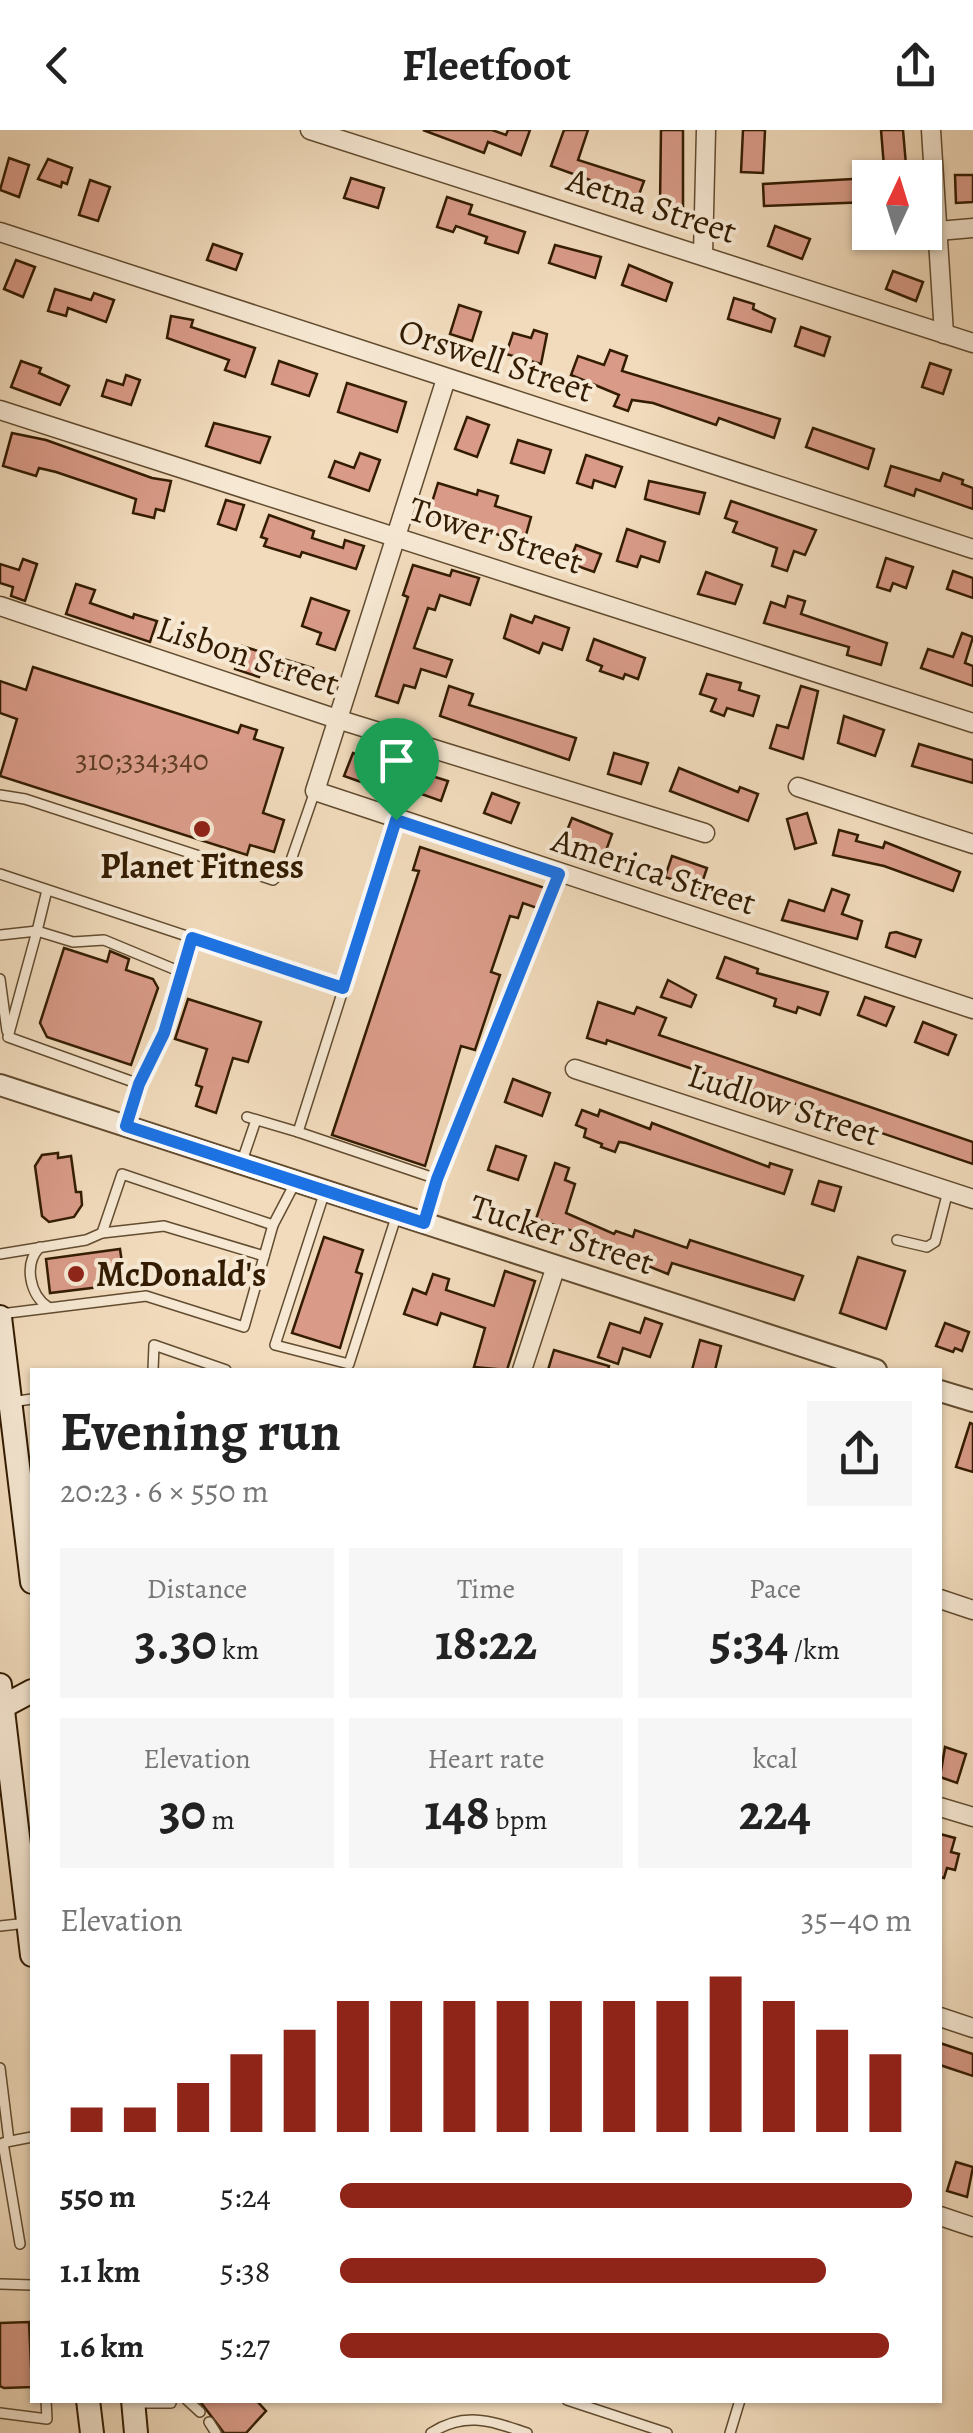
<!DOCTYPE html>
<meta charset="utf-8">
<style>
body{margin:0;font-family:Alegreya,serif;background:#f6f6f6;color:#222;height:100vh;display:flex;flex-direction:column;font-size:38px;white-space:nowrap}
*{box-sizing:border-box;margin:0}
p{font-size:32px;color:#767676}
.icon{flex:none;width:55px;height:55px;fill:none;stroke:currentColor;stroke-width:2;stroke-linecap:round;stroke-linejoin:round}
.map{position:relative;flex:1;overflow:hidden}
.panel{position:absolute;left:30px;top:1238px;width:912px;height:1035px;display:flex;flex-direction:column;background:#fff;border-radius:0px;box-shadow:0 2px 8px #0004}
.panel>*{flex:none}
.needle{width:65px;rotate:4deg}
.tools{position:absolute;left:852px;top:30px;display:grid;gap:20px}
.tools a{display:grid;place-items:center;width:90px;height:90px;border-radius:0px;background:#fff;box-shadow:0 2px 8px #0004;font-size:50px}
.pin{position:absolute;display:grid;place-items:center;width:85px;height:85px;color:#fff;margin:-102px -42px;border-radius:50% 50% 50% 0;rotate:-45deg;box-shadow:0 0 10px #0007}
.pin .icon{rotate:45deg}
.round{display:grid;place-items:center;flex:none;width:105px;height:105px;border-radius:0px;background:#f6f6f6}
.headline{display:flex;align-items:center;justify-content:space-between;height:170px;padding:0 30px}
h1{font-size:55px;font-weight:600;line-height:75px}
.figures{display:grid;grid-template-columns:repeat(3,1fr);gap:15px;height:170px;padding:10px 30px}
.figures div{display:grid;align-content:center;border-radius:0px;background:#f6f6f6;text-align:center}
.figures b{font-size:50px;font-weight:600}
.figures small{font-size:28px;font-weight:400}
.figures p{font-size:28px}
.chart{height:280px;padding:20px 30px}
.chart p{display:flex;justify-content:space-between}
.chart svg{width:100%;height:180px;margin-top:10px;stroke:#8f2418;stroke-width:6}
ul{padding:0 30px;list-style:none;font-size:32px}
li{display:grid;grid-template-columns:160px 120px 1fr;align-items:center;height:75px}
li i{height:25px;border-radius:12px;background:#8f2418}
header{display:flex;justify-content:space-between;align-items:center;height:130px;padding:0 30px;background:#fff;font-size:45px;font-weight:600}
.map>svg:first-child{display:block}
.building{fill:#d99b88;stroke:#331c02;stroke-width:2.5}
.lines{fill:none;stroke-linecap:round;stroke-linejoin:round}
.service-casing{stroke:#624c30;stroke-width:12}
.minor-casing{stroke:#624c30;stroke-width:21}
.tertiary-casing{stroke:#624c30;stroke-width:24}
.secondary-casing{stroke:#331c02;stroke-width:26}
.service{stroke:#f6e8d3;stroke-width:9}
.minor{stroke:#f6e8d3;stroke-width:18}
.tertiary{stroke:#f6e8d3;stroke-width:20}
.secondary{stroke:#f6e8d3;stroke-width:22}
.route-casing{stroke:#fff;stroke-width:20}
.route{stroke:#1a73e8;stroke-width:12}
.poi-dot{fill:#8f2418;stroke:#f6e8d3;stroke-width:4}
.labels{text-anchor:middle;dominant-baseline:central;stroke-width:8;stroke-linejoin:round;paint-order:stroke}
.number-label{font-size:30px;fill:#5c3c24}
.street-label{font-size:35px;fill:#331c02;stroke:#f6e8d3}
.poi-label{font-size:35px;font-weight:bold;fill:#331c02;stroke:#f6e8d3}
</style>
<header><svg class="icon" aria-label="back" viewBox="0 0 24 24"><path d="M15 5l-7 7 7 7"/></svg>Fleetfoot<svg class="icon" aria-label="share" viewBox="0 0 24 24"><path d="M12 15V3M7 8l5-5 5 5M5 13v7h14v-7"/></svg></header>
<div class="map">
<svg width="973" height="2303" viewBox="0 0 973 2303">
<rect width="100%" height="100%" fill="#f1dbbc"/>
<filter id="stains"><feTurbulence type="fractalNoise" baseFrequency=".002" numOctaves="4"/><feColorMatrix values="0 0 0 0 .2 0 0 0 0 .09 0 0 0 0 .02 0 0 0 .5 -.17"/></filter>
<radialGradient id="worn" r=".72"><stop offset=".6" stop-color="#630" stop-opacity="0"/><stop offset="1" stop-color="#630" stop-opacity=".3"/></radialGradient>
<g class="building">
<polygon points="423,0 492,0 506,5 508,0 530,0 521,25 488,12 484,23"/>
<polygon points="564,0 588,0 578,30 644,51 637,70 588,55 590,50 551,36"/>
<polygon points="661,0 683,0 683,81 669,81 669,75 660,75"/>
<polygon points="743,0 765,0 763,43 741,42"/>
<polygon points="881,0 903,0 906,35 884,37"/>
<polygon points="9,28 29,35 19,67 0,60"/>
<polygon points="48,29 72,38 67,54 62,52 61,57 38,49"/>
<polygon points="955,45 973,45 973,72 956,73"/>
<polygon points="351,48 384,58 378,78 344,68"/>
<polygon points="870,48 870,72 764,76 763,54"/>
<polygon points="90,50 110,57 98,91 79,85"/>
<polygon points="447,67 472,75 469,84 525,102 518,123 485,113 487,107 456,96 453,102 437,97"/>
<polygon points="775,96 810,109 802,129 768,116"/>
<polygon points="213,114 242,124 236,140 207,130"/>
<polygon points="555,115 601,127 595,148 549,133"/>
<polygon points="16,130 35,137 23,167 4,159"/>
<polygon points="629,135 672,153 666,171 622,155"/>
<polygon points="893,141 923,152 916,171 886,159"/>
<polygon points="55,159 91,170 94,163 114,170 106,192 68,178 66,186 48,181"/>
<polygon points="734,168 754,174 753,179 775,189 771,202 728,189"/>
<polygon points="459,175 481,182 472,211 450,204"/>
<polygon points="171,186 193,190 191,197 255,218 245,247 225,240 229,230 167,208"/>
<polygon points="801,197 830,207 824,226 795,216"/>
<polygon points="534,200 547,204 541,234 506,224 513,203 531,208"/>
<polygon points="610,220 627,226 622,241 780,289 774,308 719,288 716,295 653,273 632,270 628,281 614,276 619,265 571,245 578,226 604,235"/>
<polygon points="21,231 41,238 39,243 69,256 60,275 11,257"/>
<polygon points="279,231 317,244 309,266 272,254"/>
<polygon points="930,233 951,240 943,264 922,257"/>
<polygon points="126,245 140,250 131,275 102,266 107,250 123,255"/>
<polygon points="347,253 406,272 397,302 338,282"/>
<polygon points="467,287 489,295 477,327 455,319"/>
<polygon points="214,293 270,307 260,333 206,316"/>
<polygon points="813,298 874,319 868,339 806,317"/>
<polygon points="12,303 46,310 152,348 171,351 164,381 156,379 154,388 133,383 136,369 56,342 39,338 36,346 3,336"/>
<polygon points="518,310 551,320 544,343 511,333"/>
<polygon points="360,323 380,330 369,361 329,347 335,331 354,338"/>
<polygon points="586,325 622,337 615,357 594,350 592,358 577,353"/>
<polygon points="891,336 940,351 943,343 963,350 962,354 973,358 973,379 916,359 914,366 885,356"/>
<polygon points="649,351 705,363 699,384 645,369"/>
<polygon points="438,353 477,365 478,360 498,366 495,376 531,387 524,412 428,385"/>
<polygon points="226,370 244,375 236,400 218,394"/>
<polygon points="731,371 816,400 805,425 794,421 787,441 772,436 777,418 733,402 737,392 725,388"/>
<polygon points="269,385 314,401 312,408 343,418 345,410 364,416 356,439 302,422 300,427 264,416 267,409 261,407"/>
<polygon points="627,399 665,412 659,432 641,426 637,437 617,431"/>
<polygon points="576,415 601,424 594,442 569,433"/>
<polygon points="886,428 913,437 906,458 893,453 890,461 877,457"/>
<polygon points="23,429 37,434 25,471 11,466 13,457 0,453 0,434 19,440"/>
<polygon points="413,435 450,446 452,440 479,448 470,475 440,465 435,480 428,478 414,518 452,530 446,547 421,539 415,558 404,555 398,573 376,566 408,467 403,465"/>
<polygon points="953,441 973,448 973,468 947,459"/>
<polygon points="706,442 742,455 735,474 698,464"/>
<polygon points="76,454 95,460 90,473 133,488 134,484 157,491 150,512 66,484"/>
<polygon points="788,466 805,471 801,484 887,513 881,535 847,525 849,517 764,493 771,472 785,477"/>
<polygon points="311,468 349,481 335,520 317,514 321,503 302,496"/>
<polygon points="511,485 532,493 535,486 569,498 562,520 543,513 539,523 504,508"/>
<polygon points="962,503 973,507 965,533 973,536 973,556 921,538 928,519 953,527"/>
<polygon points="594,509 645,528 638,549 625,544 623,549 600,541 602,536 587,530"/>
<polygon points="242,516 313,538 308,552 263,535 259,547 235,539"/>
<polygon points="33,537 238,603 241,595 257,600 254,609 283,618 263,683 284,690 274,722 250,715 247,725 0,646 17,589 0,583 0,551 26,560"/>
<polygon points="707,544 741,553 739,560 759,566 753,586 727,578 724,586 711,581 716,569 700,564"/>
<polygon points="449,556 473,564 469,575 576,608 569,630 440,586"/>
<polygon points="801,556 818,561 803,629 770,618 777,595 788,598"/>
<polygon points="844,586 884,600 875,626 838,613"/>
<polygon points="919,614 973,630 973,653 912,636"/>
<polygon points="353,623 383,634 375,657 344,646"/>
<polygon points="614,623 648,633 641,654 608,644"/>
<polygon points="679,638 738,662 740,657 758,664 748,691 670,661"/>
<polygon points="416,641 448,651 441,671 410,660"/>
<polygon points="492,663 519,673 511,693 484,683"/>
<polygon points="807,683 816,713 795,719 787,689"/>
<polygon points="572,688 612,704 603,729 562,713"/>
<polygon points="839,700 858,705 856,711 883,718 885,712 960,742 953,761 884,736 833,725"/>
<polygon points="420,717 545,758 537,778 523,773 518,788 510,786 491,842 500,845 475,920 461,916 425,1036 332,1005 419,741 413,740"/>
<polygon points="672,726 707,738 700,759 665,747"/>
<polygon points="832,759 849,765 842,784 862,791 857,809 782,790 789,770 824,781"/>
<polygon points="896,802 921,810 915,827 886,817 890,803"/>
<polygon points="64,818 107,832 110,821 129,829 126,840 153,849 158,858 131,935 47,907 40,893"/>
<polygon points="725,827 758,839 757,843 828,862 820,885 798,877 796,883 774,876 776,869 717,848"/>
<polygon points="668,850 696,865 691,877 661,867"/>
<polygon points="865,867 894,877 886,896 858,885"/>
<polygon points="188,869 261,892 248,932 233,928 216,983 196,976 202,957 196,955 207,919 175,909"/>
<polygon points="598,872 634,884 637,877 666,888 659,905 973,1012 973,1034 607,910 606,914 587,908"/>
<polygon points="923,892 956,905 948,925 915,912"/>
<polygon points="513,949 550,963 542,986 505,972"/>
<polygon points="582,980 598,986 600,980 650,999 652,993 769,1037 770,1033 792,1040 784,1064 626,1013 619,1012 615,1022 601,1017 602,1014 584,1007 586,999 576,995"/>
<polygon points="496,1016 526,1026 518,1050 488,1040"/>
<polygon points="58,1023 58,1028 71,1026 76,1062 81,1062 82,1075 74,1087 49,1092 42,1086 35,1036 42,1025"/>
<polygon points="555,1033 569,1038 565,1050 575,1054 566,1083 614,1104 616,1101 633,1107 635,1100 687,1118 690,1110 803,1146 794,1170 672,1133 668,1144 580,1109 582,1104 536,1089"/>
<polygon points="819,1051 841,1057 834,1081 812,1074"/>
<polygon points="324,1107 363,1120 356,1142 362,1144 340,1218 292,1203"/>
<polygon points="120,1119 125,1154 50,1163 46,1129"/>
<polygon points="858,1127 905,1141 886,1199 840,1183"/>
<polygon points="505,1141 535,1151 507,1240 474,1237 485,1198 441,1183 437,1195 404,1184 413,1159 426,1164 433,1144 449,1149 446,1160 494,1176"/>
<polygon points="645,1188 662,1194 650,1227 623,1218 618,1234 598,1227 610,1193 640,1203"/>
<polygon points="945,1193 969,1202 962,1221 955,1218 953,1222 936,1216"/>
<polygon points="700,1210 721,1216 715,1240 692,1240"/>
<polygon points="554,1220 609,1236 608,1240 548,1240"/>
<polygon points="970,1293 973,1294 973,1342 956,1337"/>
<polygon points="945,1617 966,1624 957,1653 940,1647"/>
<polygon points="940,1704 955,1708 951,1722 959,1724 955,1740 947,1738 944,1748 940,1747"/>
<polygon points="940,1913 973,1924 973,1946 940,1935"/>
<polygon points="956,2032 973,2037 967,2067 947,2061"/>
<polygon points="29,2192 32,2257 4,2258 0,2256 0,2193"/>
<polygon points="199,2270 256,2270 266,2281 246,2303 224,2303"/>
</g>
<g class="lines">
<defs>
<g id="service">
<polyline points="0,665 25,669 273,750 289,736 315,661"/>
<polyline points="0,744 343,858"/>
<polyline points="47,760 37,801 73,812 104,810 181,842 164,903 139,954"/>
<polyline points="0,805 37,801 8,907 139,954 127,994"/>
<polyline points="181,842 192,807"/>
<polyline points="0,849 7,901"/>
<polyline points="247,987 298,1002 397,690"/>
<polyline points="298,1002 437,1049 424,1092"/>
<polyline points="242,1031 256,990"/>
<polyline points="437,1049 559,744"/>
<polyline points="325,1061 275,1215 349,1234 397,1084"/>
<polyline points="273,1095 295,1053"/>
<polyline points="897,1110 927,1117 935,1112 948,1061"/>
<path d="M40,1117C23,1134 30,1165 48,1177"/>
<polyline points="0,1124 86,1110 102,1103 164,1096 264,1126"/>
<polyline points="0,1184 146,1166 244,1197 273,1095 122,1044 102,1103"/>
<polyline points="153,1240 154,1215 226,1240"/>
<polyline points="11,1272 32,1269"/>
<polyline points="0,1796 27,1793"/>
<polyline points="0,1938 9,2011"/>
<polyline points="6,2012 32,2007"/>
<polyline points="3,2013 20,2114"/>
<polyline points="0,2154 32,2155"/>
<polyline points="187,2270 200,2282"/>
<polyline points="567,2270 667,2303"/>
<polyline points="136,2273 171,2273"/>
<polyline points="0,2283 47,2289 46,2270"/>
<polyline points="209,2292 216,2303"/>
<path d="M431,2303C465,2281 491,2291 527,2303"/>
<polyline points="730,2303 740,2270"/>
</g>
<g id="minor">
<polyline points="310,0 973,213"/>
<polyline points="931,0 944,204"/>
<polyline points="938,101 973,98"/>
<polyline points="0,102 973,419"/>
<polyline points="703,125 706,0"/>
<polyline points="446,249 315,661 973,879"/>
<polyline points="0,280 973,593"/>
<polyline points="0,476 337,589 705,703"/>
<polyline points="798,657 973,714"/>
<polyline points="575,939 973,1069"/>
<polyline points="522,1240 556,1136"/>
<polyline points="940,1469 973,1480"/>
<polyline points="940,1677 973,1687"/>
<polyline points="940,1887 973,1898"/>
<polyline points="940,2086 973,2097"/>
</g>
<g id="tertiary">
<polyline points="0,955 876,1240"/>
<polyline points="940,1261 973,1271"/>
</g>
<g id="secondary">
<polyline points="0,1187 32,1452"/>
<polyline points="0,1555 32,1825"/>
<polyline points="0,1578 32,1561"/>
<polyline points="88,2270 92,2303"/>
<polyline points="133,2270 136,2303"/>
</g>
</defs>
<use href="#service" class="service-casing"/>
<use href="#minor" class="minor-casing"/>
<use href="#tertiary" class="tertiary-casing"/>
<use href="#secondary" class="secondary-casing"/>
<use href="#service" class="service"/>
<use href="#minor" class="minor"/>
<use href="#tertiary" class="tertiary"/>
<use href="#secondary" class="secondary"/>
</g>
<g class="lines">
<defs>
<polygon id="route" points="396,690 559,744 437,1049 424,1093 126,996 139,954 164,903 192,808 343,858"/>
</defs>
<use href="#route" class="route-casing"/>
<use href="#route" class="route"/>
</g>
<g class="poi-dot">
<circle cx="202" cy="699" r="10"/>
<circle cx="76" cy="1144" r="10"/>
</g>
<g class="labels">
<g class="number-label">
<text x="142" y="630">310;334;340</text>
</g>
<g class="street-label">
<text transform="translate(652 75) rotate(18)">Aetna Street</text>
<text transform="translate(496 230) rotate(18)">Orswell Street</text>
<text transform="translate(496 405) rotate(18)">Tower Street</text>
<text transform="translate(248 525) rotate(18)">Lisbon Street</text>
<text transform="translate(654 741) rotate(18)">America Street</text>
<text transform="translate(784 974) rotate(18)">Ludlow Street</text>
<text transform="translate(562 1104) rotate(18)">Tucker Street</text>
</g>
<g class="poi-label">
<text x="202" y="736">Planet Fitness</text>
<text x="96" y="1144" text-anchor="start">McDonald's</text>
</g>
</g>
<rect width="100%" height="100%" filter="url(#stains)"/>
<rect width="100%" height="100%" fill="url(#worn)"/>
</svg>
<div class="tools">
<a><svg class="needle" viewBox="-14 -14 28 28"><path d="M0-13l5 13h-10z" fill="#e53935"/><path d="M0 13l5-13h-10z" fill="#767676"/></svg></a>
</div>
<div class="pin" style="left:396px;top:690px;background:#1e9e55"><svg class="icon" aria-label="arrive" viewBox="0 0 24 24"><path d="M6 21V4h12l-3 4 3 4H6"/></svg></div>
<section class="panel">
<div class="headline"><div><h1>Evening run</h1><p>20:23 · 6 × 550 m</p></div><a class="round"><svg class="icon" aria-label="share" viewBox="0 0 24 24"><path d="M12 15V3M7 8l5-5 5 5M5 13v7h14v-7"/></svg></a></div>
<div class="figures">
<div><p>Distance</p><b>3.30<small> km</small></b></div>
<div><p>Time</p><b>18:22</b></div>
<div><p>Pace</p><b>5:34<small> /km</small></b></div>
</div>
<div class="figures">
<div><p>Elevation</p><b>30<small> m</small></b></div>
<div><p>Heart rate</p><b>148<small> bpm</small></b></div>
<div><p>kcal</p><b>224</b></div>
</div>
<div class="chart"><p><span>Elevation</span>35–40 m</p>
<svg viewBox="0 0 160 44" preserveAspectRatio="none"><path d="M5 44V38M15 44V38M25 44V32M35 44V25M45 44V19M55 44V12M65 44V12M75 44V12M85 44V12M95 44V12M105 44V12M115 44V12M125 44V6M135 44V12M145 44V19M155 44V25"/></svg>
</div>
<ul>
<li><b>550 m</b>5:24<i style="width:100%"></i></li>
<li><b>1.1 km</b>5:38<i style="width:85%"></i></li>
<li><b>1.6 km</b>5:27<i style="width:96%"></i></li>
</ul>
</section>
</div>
